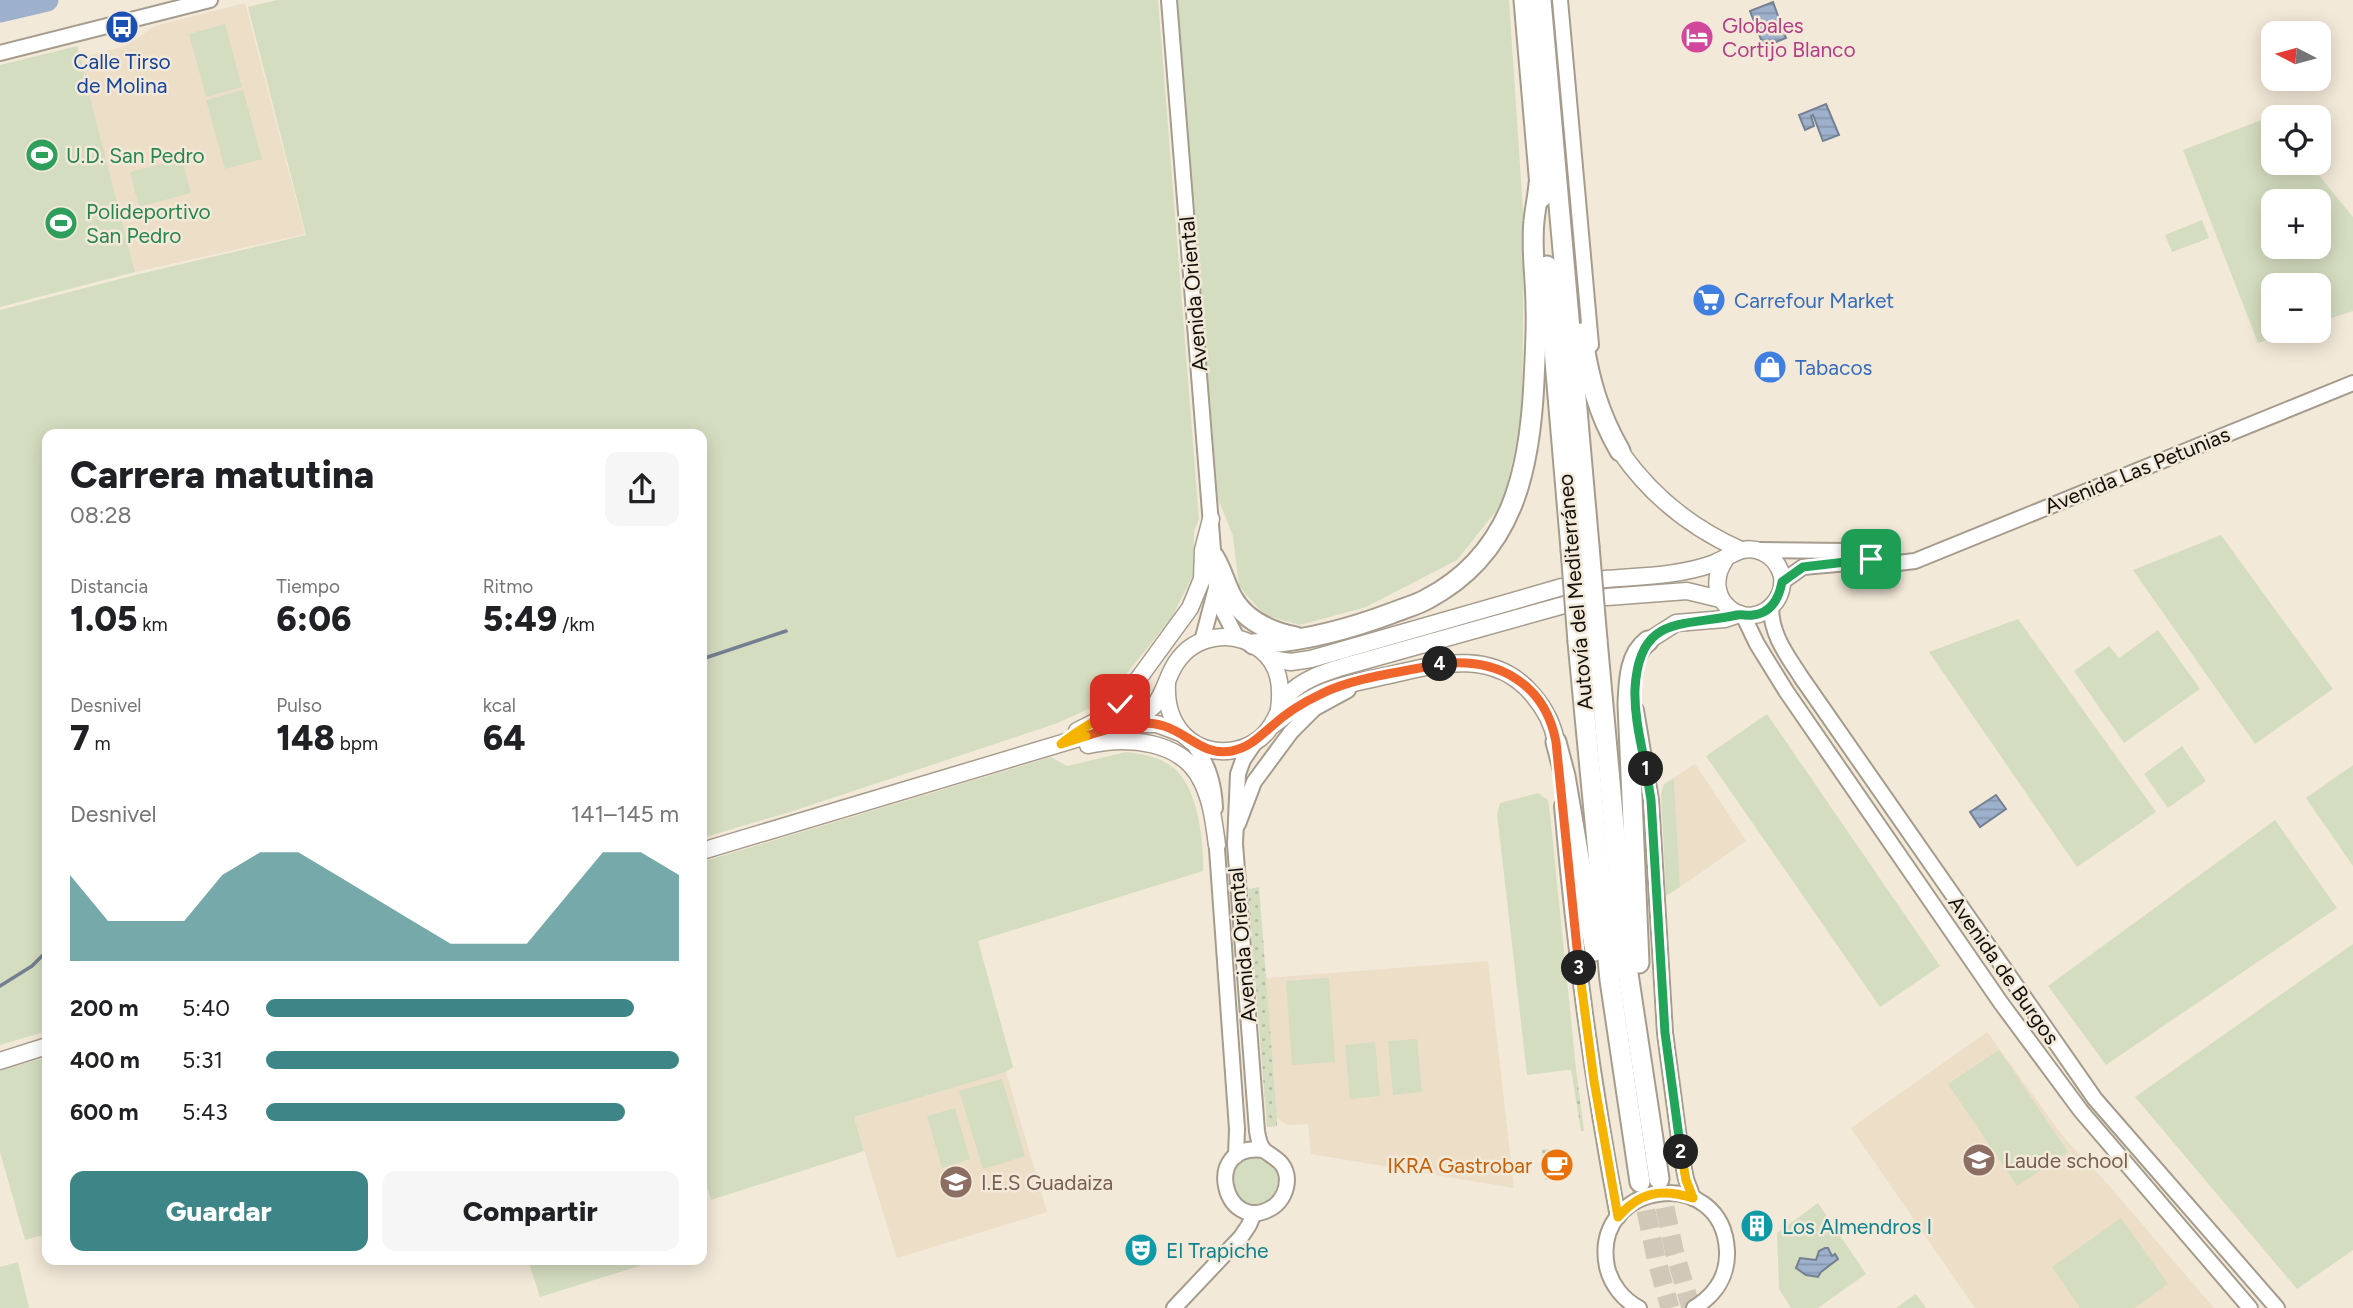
<!DOCTYPE html>
<html lang="es">
<meta charset="utf-8">
<style>
body{margin:0;font-family:Figtree,sans-serif;background:#f6f6f6;color:#202124;height:100vh;display:flex;flex-direction:column;font-size:26px;white-space:nowrap}
*{box-sizing:border-box;margin:0}
p{font-size:23px;color:#757577}
.icon{flex:none;width:38px;height:38px;fill:none;stroke:currentColor;stroke-width:2;stroke-linecap:round;stroke-linejoin:round}
.map{position:relative;flex:1;overflow:hidden}
.panel{position:absolute;left:42px;top:429px;width:665px;height:836px;display:flex;flex-direction:column;background:#fff;border-radius:14px;box-shadow:0 4px 18px #0003}
.panel>*{flex:none}
.needle{width:46px;rotate:276deg}
.controls{position:absolute;left:2261px;top:21px;display:grid;gap:14px}
.controls a{display:grid;place-items:center;width:70px;height:70px;border-radius:14px;background:#fff;box-shadow:0 4px 18px #0003;font-size:35px}
.pin{position:absolute;display:grid;place-items:center;width:60px;height:60px;color:#fff;margin:-30px;border-radius:14px;box-shadow:0 4px 10px #0006}
.km{position:absolute;width:35px;height:35px;margin:-18px;border-radius:50%;background:#222;color:#fff;font-size:19px;line-height:35px;text-align:center}
.round{display:grid;place-items:center;flex:none;width:74px;height:74px;border-radius:14px;background:#f6f6f6}
.summary{display:flex;align-items:center;justify-content:space-between;height:119px;padding:0 28px}
h1{font-size:38px;font-weight:800;line-height:52px}
.stats{display:grid;grid-template-columns:repeat(3,1fr);gap:10px;height:119px;padding:7px 28px}
.stats div{display:grid;align-content:center}
.stats b{font-size:35px;font-weight:800}
.stats small{font-size:19px;font-weight:400}
.stats p{font-size:19px}
.chart{height:196px;padding:14px 28px}
.chart p{display:flex;justify-content:space-between}
.chart svg{width:100%;height:126px;margin-top:7px;fill:#3d8586;opacity:.7}
.primary-button{display:flex;gap:14px;margin-top:auto;padding:14px 28px}
.primary-button a{flex:1;height:80px;border-radius:14px;background:#3d8586;color:#fff;font-size:28px;font-weight:800;line-height:80px;text-align:center}
.primary-button a+a{background:#f6f6f6;color:#202124}
ul{padding:0 28px;list-style:none;font-size:23px}
li{display:grid;grid-template-columns:112px 84px 1fr;align-items:center;height:52px}
li i{height:18px;border-radius:9px;background:#3d8586}
.map>svg:first-child{display:block}
.built{fill:#ecdec7}
.green{fill:#d5ddc0;fill-rule:evenodd}
.garden{fill:url(#garden-dots)}
.water{fill:url(#water-rules);stroke:#748092;stroke-width:2}
.lines{fill:none;stroke-linecap:round;stroke-linejoin:round}
.stream{stroke:#748092;stroke-width:3.5}
.river{stroke:#9db1cc;stroke-width:23}
.highway-tunnel{stroke:#d1c8ba;stroke-width:19;stroke-dasharray:19 10;stroke-linecap:butt}
.secondary-casing{stroke:#a69c8d;stroke-width:18}
.primary-casing{stroke:#a69c8d;stroke-width:19}
.highway-casing{stroke:#a69c8d;stroke-width:23}
.secondary{stroke:#fff;stroke-width:14}
.primary{stroke:#fff;stroke-width:16}
.highway{stroke:#fff;stroke-width:19}
.highway-bridge-casing{stroke:#a69c8d;stroke-width:23;stroke-linecap:butt}
.highway-bridge{stroke:#fff;stroke-width:19}
.split-1-casing{stroke:#fff;stroke-width:14}
.split-2-casing{stroke:#fff;stroke-width:14}
.split-3-casing{stroke:#fff;stroke-width:14}
.split-4-casing{stroke:#fff;stroke-width:14}
.split-5-casing{stroke:#fff;stroke-width:14}
.split-6-casing{stroke:#fff;stroke-width:14}
.split-1{stroke:#22a559;stroke-width:9}
.split-2{stroke:#22a559;stroke-width:9}
.split-3{stroke:#f5b400;stroke-width:9}
.split-4{stroke:#f0652b;stroke-width:9}
.split-5{stroke:#f0652b;stroke-width:9}
.split-6{stroke:#f5b400;stroke-width:9}
.labels{text-anchor:middle;dominant-baseline:central;stroke-width:5;stroke-linejoin:round;paint-order:stroke}
.hotel-label{font-size:21px;fill:#b23c85;stroke:#f3e9d9;text-anchor:start}
.transit-label{font-size:21px;fill:#164399;stroke:#f3e9d9}
.leisure-label{font-size:21px;fill:#27864d;stroke:#f3e9d9;text-anchor:start}
.street-label{font-size:21px;fill:#130f0a;stroke:#f3e9d9}
.shop-label{font-size:21px;fill:#366cbe;stroke:#f3e9d9;text-anchor:start}
.education-label{font-size:21px;fill:#785e54;stroke:#f3e9d9;text-anchor:start}
.food-label{font-size:21px;fill:#c56008;stroke:#f3e9d9;text-anchor:end}
.culture-label{font-size:21px;fill:#0d838f;stroke:#f3e9d9;text-anchor:start}
</style>
<div class="map">
<svg width="2353" height="1308" viewBox="0 0 2353 1308">
<defs>
<pattern id="garden-dots" width="8" height="8" patternUnits="userSpaceOnUse" patternTransform="scale(1.75)"><rect width="8" height="8" fill="#d5ddc0"/><path d="M2 2h.1M6 6h.1" fill="none" stroke="#b6bca4" stroke-width="1.8" stroke-linecap="round"/></pattern>
<pattern id="water-rules" width="6" height="5" patternUnits="userSpaceOnUse" patternTransform="scale(1.75)"><rect width="6" height="5" fill="#9db1cc"/><path d="M0 2.5h6" fill="none" stroke="#8697ae"/></pattern>
</defs>
<rect width="100%" height="100%" fill="#f3e9d9"/>
<g class="built">
<polygon points="245,3 305,234 135,272 80,58 125,46 155,26"/>
<polygon points="1695,764 1746,841 1680,887 1674,778"/>
<polygon points="1488,961 1514,1188 1311,1154 1308,1124 1287,1125 1277,1118 1266,978"/>
<polygon points="1987,1032 2065,1139 2105,1181 2214,1308 1975,1308 1851,1128"/>
<polygon points="1006,1072 1047,1212 897,1258 854,1117"/>
</g>
<g class="green">
<polygon points="277,0 1158,0 1199,519 1194,531 1193,575 1172,617 1104,702 1055,724 793,811 702,838 702,434 47,434 47,1031 0,1045 0,310 135,275 306,235 248,7"/>
<polygon points="1177,0 1509,0 1524,226 1522,414 1504,501 1457,560 1366,607 1300,625 1264,615 1239,586 1233,536 1218,499"/>
<polygon points="225,24 242,87 206,97 189,34"/>
<polygon points="77,46 135,272 0,307 0,65"/>
<polygon points="243,90 262,159 225,169 206,100"/>
<path d="M2272,116L2273,163H2309L2353,217V311L2319,322V285H2273V331H2294L2258,343L2183,150ZM2319,201V247H2273V201Z"/>
<polygon points="182,159 191,193 139,207 130,172"/>
<polygon points="2202,220 2209,238 2172,252 2165,235"/>
<polygon points="2221,535 2333,689 2255,744 2133,570"/>
<polygon points="2018,619 2156,812 2077,867 1929,652"/>
<polygon points="2158,630 2200,689 2124,743 2074,671 2109,646 2119,658"/>
<polygon points="1767,714 1940,966 1880,1007 1706,756"/>
<polygon points="2182,746 2206,781 2168,808 2144,774"/>
<path d="M1126,752C1140,754 1156,756 1168,764C1198,781 1204,841 1203,871L978,941L1013,1067L1006,1072L854,1117L864,1151L711,1200L702,1173V862L1051,757L1067,766Z"/>
<polygon points="2353,765 2353,866 2306,798"/>
<polygon points="1674,778 1680,887 1666,896 1661,794 1664,784"/>
<polygon points="1538,793 1548,800 1550,814 1576,1069 1527,1075 1497,814 1500,803"/>
<polygon points="2275,820 2337,908 2106,1065 2048,986"/>
<polygon points="2353,944 2353,1250 2297,1289 2135,1097"/>
<polygon points="1329,978 1335,1062 1292,1065 1286,981"/>
<polygon points="1417,1039 1422,1092 1393,1095 1388,1041"/>
<polygon points="1375,1042 1380,1096 1350,1099 1345,1045"/>
<polygon points="1999,1050 2068,1152 2017,1186 1948,1084"/>
<polygon points="47,1057 47,1234 25,1240 0,1152 0,1071"/>
<polygon points="1002,1079 1025,1156 983,1169 959,1091"/>
<polygon points="955,1108 970,1159 942,1168 927,1116"/>
<circle cx="1256" cy="1180" r="24"/>
<polygon points="1818,1203 1866,1274 1818,1308 1791,1308 1779,1289 1777,1233"/>
<polygon points="2121,1218 2168,1284 2134,1308 2080,1308 2052,1267"/>
<polygon points="528,1260 658,1260 540,1297"/>
<polygon points="18,1262 29,1308 0,1308 0,1267"/>
<polygon points="1916,1294 1926,1308 1896,1308"/>
</g>
<g class="garden">
<polygon points="1259,887 1277,1118 1277,1126 1267,1127 1248,889"/>
<polygon points="1571,1069 1576,1069 1584,1131 1581,1131"/>
<polygon points="1549,1149 1554,1179 1545,1180 1542,1150"/>
</g>
<g class="water">
<polygon points="1773,2 1786,38 1764,47 1750,11"/>
<polygon points="1826,104 1839,135 1823,141 1813,115 1811,116 1814,126 1805,130 1799,115"/>
<polygon points="1996,795 2006,809 1980,827 1970,812"/>
<polygon points="1825,1248 1828,1248 1832,1256 1835,1254 1838,1259 1821,1272 1818,1277 1806,1275 1796,1268 1800,1258 1816,1260 1819,1251"/>
</g>
<g class="lines">
<g class="stream">
<polyline points="702,659 786,631"/>
<polyline points="0,986 32,966 47,951"/>
</g>
<polyline class="river" points="0,11 47,0"/>
<g class="highway-tunnel">
<polyline points="1659,1179 1674,1250 1691,1308"/>
<polyline points="1640,1182 1656,1258 1670,1308"/>
</g>
<defs>
<g id="secondary">
<polyline points="1169,0 1216,587 1223,611 1237,638"/>
<polyline points="1560,0 1591,345"/>
<polyline points="0,53 210,0"/>
<circle cx="1870" cy="550" r="10"/>
<polyline points="1759,550 1846,551 1861,545"/>
<polyline points="1876,558 1889,564 1915,561 2353,383"/>
<polyline points="1782,582 1803,567 1860,562 1867,559"/>
<path d="M1771,607C1771,635 1787,655 1801,677L2095,1099L2277,1308"/>
<polyline points="1743,615 1757,644 1786,691 2001,1003 2081,1111 2250,1308"/>
<polyline points="1202,641 1216,588"/>
<polyline points="1636,710 1651,800 1665,1033 1681,1154 1686,1179 1693,1198"/>
<path d="M1255,742L1243,760L1238,774L1235,844L1257,1131C1258,1137 1259,1146 1265,1151C1276,1159 1286,1163 1287,1179C1287,1190 1282,1201 1273,1207C1224,1238 1200,1141 1264,1150"/>
<path d="M1194,744C1208,765 1214,783 1215,808"/>
<path d="M1562,806C1574,944 1592,1081 1618,1217"/>
<polyline points="1238,824 1254,782 1291,732 1315,708 1348,690"/>
<polyline points="1216,835 1237,1129 1236,1156"/>
<polyline points="1174,1308 1241,1237 1249,1225 1254,1213"/>
<path d="M1639,1308C1623,1300 1611,1284 1607,1267C1590,1181 1723,1163 1727,1251C1728,1276 1715,1295 1694,1308"/>
</g>
<g id="primary">
<path d="M1620,451C1651,496 1691,528 1741,550"/>
<path d="M1605,579C1641,576 1678,576 1712,564C1729,558 1742,543 1762,552C1772,556 1779,565 1782,576C1783,584 1781,594 1776,601C1749,637 1698,600 1725,560"/>
<polyline points="1607,597 1687,591 1720,599"/>
<polyline points="1648,641 1676,623 1725,619 1740,614"/>
<polyline points="1270,659 1291,662 1311,659 1562,587"/>
<path d="M1167,684C1166,704 1171,723 1186,737C1210,760 1254,754 1271,726C1278,716 1281,703 1289,694C1303,679 1324,673 1342,667L1564,605"/>
<polyline points="1128,724 1157,724 1181,733"/>
<path d="M1273,725C1289,713 1304,701 1322,693C1343,684 1367,680 1390,675C1440,663 1495,649 1533,695C1545,709 1553,724 1556,742"/>
<polyline points="1077,731 1105,717 1120,704 1190,608 1202,579 1203,550 1211,519"/>
<path d="M1088,745C1127,736 1183,740 1202,782C1212,802 1214,824 1217,845"/>
<path d="M702,851L1126,724C1136,718 1150,712 1157,702C1165,690 1168,675 1176,663C1195,634 1234,629 1261,650C1280,665 1282,687 1279,709"/>
<polyline points="0,1061 47,1046"/>
</g>
<g id="highway">
<polyline points="1524,0 1541,198"/>
<polyline points="1541,0 1589,546"/>
<polyline points="1547,266 1571,549"/>
<path d="M1582,333C1588,376 1598,413 1620,451"/>
<path d="M1214,557C1222,570 1225,584 1232,597C1245,621 1271,632 1296,637"/>
<polyline points="1597,640 1627,967 1659,1179"/>
<polyline points="1578,642 1610,980 1640,1182"/>
<path d="M1253,644C1301,642 1347,630 1392,613C1404,608 1417,605 1427,599C1513,554 1530,470 1534,381C1535,356 1537,331 1536,307C1536,279 1531,249 1534,221C1535,209 1538,197 1539,184"/>
<polyline points="1556,742 1565,776 1595,951"/>
<path d="M1639,963L1628,704C1629,682 1629,655 1648,641"/>
</g>
</defs>
<use href="#secondary" class="secondary-casing"/>
<use href="#primary" class="primary-casing"/>
<use href="#highway" class="highway-casing"/>
<use href="#secondary" class="secondary"/>
<use href="#primary" class="primary"/>
<use href="#highway" class="highway"/>
<defs>
<g id="highway-bridge">
<polyline points="1589,546 1597,640"/>
<polyline points="1571,549 1578,642"/>
</g>
</defs>
<use href="#highway-bridge" class="highway-bridge-casing"/>
<use href="#highway-bridge" class="highway-bridge"/>
</g>
<g class="lines">
<defs>
<path id="split-1" d="M1646,769C1641,743 1634,716 1635,689C1639,614 1682,627 1737,615C1742,614 1747,616 1753,615C1771,613 1779,598 1782,582L1803,567L1871,559"/>
<polyline id="split-2" points="1646,769 1651,800 1665,1033 1681,1152"/>
<path id="split-3" d="M1579,968L1594,1081L1618,1217C1640,1192 1661,1188 1693,1198L1686,1180L1681,1152"/>
<path id="split-4" d="M1440,664C1497,657 1545,683 1556,742L1579,968"/>
<path id="split-5" d="M1086,736C1111,728 1138,718 1164,726C1189,734 1203,756 1232,751C1250,747 1259,737 1272,726C1286,713 1304,702 1321,694C1355,677 1403,672 1440,664"/>
<path id="split-6" d="M1086,736L1061,744C1080,728 1101,719 1120,704"/>
</defs>
<use href="#split-1" class="split-1-casing"/>
<use href="#split-2" class="split-2-casing"/>
<use href="#split-3" class="split-3-casing"/>
<use href="#split-4" class="split-4-casing"/>
<use href="#split-5" class="split-5-casing"/>
<use href="#split-6" class="split-6-casing"/>
<use href="#split-1" class="split-1"/>
<use href="#split-2" class="split-2"/>
<use href="#split-3" class="split-3"/>
<use href="#split-4" class="split-4"/>
<use href="#split-5" class="split-5"/>
<use href="#split-6" class="split-6"/>
</g>
<defs>
<symbol id="bus-disc" viewBox="-11 -11 22 22"><circle r="9.5" fill="#1a4fb4" stroke="#f3e9d9"/><path d="M-5-6H5V4H4V6H2V4H-2V6H-4V4H-5ZM-3.5-4V0h7V-4ZM-3.5 1.2v1.5H-2V1.2ZM2 1.2v1.5H3.5V1.2Z" fill="#fff"/></symbol>
<symbol id="hotel-disc" viewBox="-11 -11 22 22"><circle r="9.5" fill="#d1479c" stroke="#f3e9d9"/><path d="M-6-4.5h1.5V1H6V5H4.5V3h-9V5H-6ZM-4 0a1.8 1.8 0 1 1 3.6 0ZM.5 0V-2.5h3Q6-2.5 6 0Z" fill="#fff"/></symbol>
<symbol id="stadium-disc" viewBox="-11 -11 22 22"><circle r="9.5" fill="#2e9e5b" stroke="#f3e9d9"/><path d="M0-5a6.5 5 0 1 0 0 10a6.5 5 0 1 0 0-10ZM-3.5-1.8h7v3.6h-7Z" fill="#fff"/></symbol>
<symbol id="supermarket-disc" viewBox="-11 -11 22 22"><circle r="9.5" fill="#3f7fe0" stroke="#f3e9d9"/><path d="M-6-5.5h2.5l.6 2H6L4.5 2H-2.5L-4.4-4H-6ZM-1.5 3.2a1.3 1.3 0 1 0 .1 0ZM3 3.2a1.3 1.3 0 1 0 .1 0Z" fill="#fff"/></symbol>
<symbol id="shop-disc" viewBox="-11 -11 22 22"><circle r="9.5" fill="#3f7fe0" stroke="#f3e9d9"/><path d="M-5-2.5h2.3a2.7 3.5 0 0 1 5.4 0H5L5.5 6h-11ZM-1.5-2.5h3a1.5 2.3 0 0 0-3 0Z" fill="#fff"/></symbol>
<symbol id="school-disc" viewBox="-11 -11 22 22"><circle r="9.5" fill="#8d6e63" stroke="#f3e9d9"/><path d="M0-5L7-2L0 1L-7-2ZM-4 1L0 2.5L4 1V4Q0 6-4 4Z" fill="#fff"/></symbol>
<symbol id="cafe-disc" viewBox="-11 -11 22 22"><circle r="9.5" fill="#e8710a" stroke="#f3e9d9"/><path d="M-5.5-4.5H6V0H3Q3 3.5 0 3.5H-2.5Q-5.5 3.5-5.5 0ZM3-3.2v2h1.7v-2ZM-6 4.5H4V6H-6Z" fill="#fff"/></symbol>
<symbol id="building-disc" viewBox="-11 -11 22 22"><circle r="9.5" fill="#0f9aa8" stroke="#f3e9d9"/><path d="M-4-6H4V6H1V3H-1V6H-4ZM-2.5-4.3h1.7v1.8h-1.7ZM.8-4.3h1.7v1.8H.8ZM-2.5-1h1.7V.8h-1.7ZM.8-1h1.7V.8H.8Z" fill="#fff"/></symbol>
<symbol id="theatre-disc" viewBox="-11 -11 22 22"><circle r="9.5" fill="#0f9aa8" stroke="#f3e9d9"/><path d="M-5-5.5Q0-4 5-5.5V0Q5 5 0 6Q-5 5-5 0ZM-3.3-2.5H-1v1.5H-3.3ZM1-2.5H3.3v1.5H1ZM-2.8 1Q0 5.5 2.8 1Z" fill="#fff"/></symbol>
</defs>
<g fill-rule="evenodd">
<use href="#bus-disc" x="103" y="8" width="38" height="38"/>
<use href="#hotel-disc" x="1678" y="18" width="38" height="38"/>
<use href="#stadium-disc" x="23" y="136" width="38" height="38"/>
<use href="#stadium-disc" x="42" y="204" width="38" height="38"/>
<use href="#supermarket-disc" x="1690" y="281" width="38" height="38"/>
<use href="#shop-disc" x="1751" y="348" width="38" height="38"/>
<use href="#school-disc" x="1960" y="1141" width="38" height="38"/>
<use href="#cafe-disc" x="1538" y="1146" width="38" height="38"/>
<use href="#school-disc" x="937" y="1163" width="38" height="38"/>
<use href="#building-disc" x="1738" y="1207" width="38" height="38"/>
<use href="#theatre-disc" x="1122" y="1231" width="38" height="38"/>
</g>
<g class="labels">
<g class="hotel-label">
<text x="1722" y="25">Globales<tspan x="1722" dy="24">Cortijo Blanco</tspan></text>
</g>
<g class="transit-label">
<text x="122" y="61">Calle Tirso<tspan x="122" dy="24">de Molina</tspan></text>
</g>
<g class="leisure-label">
<text x="66" y="155">U.D. San Pedro</text>
<text x="86" y="211">Polideportivo<tspan x="86" dy="24">San Pedro</tspan></text>
</g>
<g class="street-label">
<text transform="translate(1193 294) rotate(-95)">Avenida Oriental</text>
<text transform="translate(2137 470) rotate(-22)">Avenida Las Petunias</text>
<text transform="translate(1575 592) rotate(-95)">Autovía del Mediterráneo</text>
<text transform="translate(1242 945) rotate(-95)">Avenida Oriental</text>
<text transform="translate(2004 970) rotate(55)">Avenida de Burgos</text>
</g>
<g class="shop-label">
<text x="1734" y="300">Carrefour Market</text>
<text x="1795" y="367">Tabacos</text>
</g>
<g class="education-label">
<text x="2004" y="1160">Laude school</text>
<text x="981" y="1182">I.E.S Guadaiza</text>
</g>
<g class="food-label">
<text x="1532" y="1165">IKRA Gastrobar</text>
</g>
<g class="culture-label">
<text x="1782" y="1226">Los Almendros I</text>
<text x="1166" y="1250">El Trapiche</text>
</g>
</g>
</svg>
<div class="controls">
<a><svg class="needle" viewBox="-14 -14 28 28"><path d="M0-13l5 13h-10z" fill="#e53935"/><path d="M0 13l5-13h-10z" fill="#757577"/></svg></a>
<a><svg class="icon" aria-label="locate" viewBox="0 0 24 24"><circle cx="12" cy="12" r="6"/><path d="M12 2v4M12 18v4M2 12h4M18 12h4"/></svg></a>
<a>+</a>
<a>−</a>
</div>
<div class="pin" style="left:1871px;top:559px;background:#1e9e55"><svg class="icon" aria-label="arrive" viewBox="0 0 24 24"><path d="M6 21V4h12l-3 4 3 4H6"/></svg></div>
<div class="pin" style="left:1120px;top:704px;background:#d93025"><svg class="icon" aria-label="check" viewBox="0 0 24 24"><path d="M5 12l5 5 9-10"/></svg></div>
<b class="km" style="left:1646px;top:769px">1</b>
<b class="km" style="left:1681px;top:1152px">2</b>
<b class="km" style="left:1579px;top:968px">3</b>
<b class="km" style="left:1440px;top:664px">4</b>
<section class="panel">
<div class="summary"><div><h1>Carrera matutina</h1><p>08:28</p></div><a class="round"><svg class="icon" aria-label="share" viewBox="0 0 24 24"><path d="M12 15V3M7 8l5-5 5 5M5 13v7h14v-7"/></svg></a></div>
<div class="stats">
<div><p>Distancia</p><b>1.05<small> km</small></b></div>
<div><p>Tiempo</p><b>6:06</b></div>
<div><p>Ritmo</p><b>5:49<small> /km</small></b></div>
</div>
<div class="stats">
<div><p>Desnivel</p><b>7<small> m</small></b></div>
<div><p>Pulso</p><b>148<small> bpm</small></b></div>
<div><p>kcal</p><b>64</b></div>
</div>
<div class="chart"><p><span>Desnivel</span>141–145 m</p>
<svg viewBox="0 0 160 44" preserveAspectRatio="none"><path d="M0 44V14L10 30L20 30L30 30L40 14L50 6L60 6L70 14L80 22L90 30L100 38L110 38L120 38L130 22L140 6L150 6L160 14V44z"/></svg>
</div>
<ul>
<li><b>200 m</b>5:40<i style="width:89%"></i></li>
<li><b>400 m</b>5:31<i style="width:100%"></i></li>
<li><b>600 m</b>5:43<i style="width:87%"></i></li>
</ul>
<div class="primary-button"><a>Guardar</a><a>Compartir</a></div>
</section>
</div>
